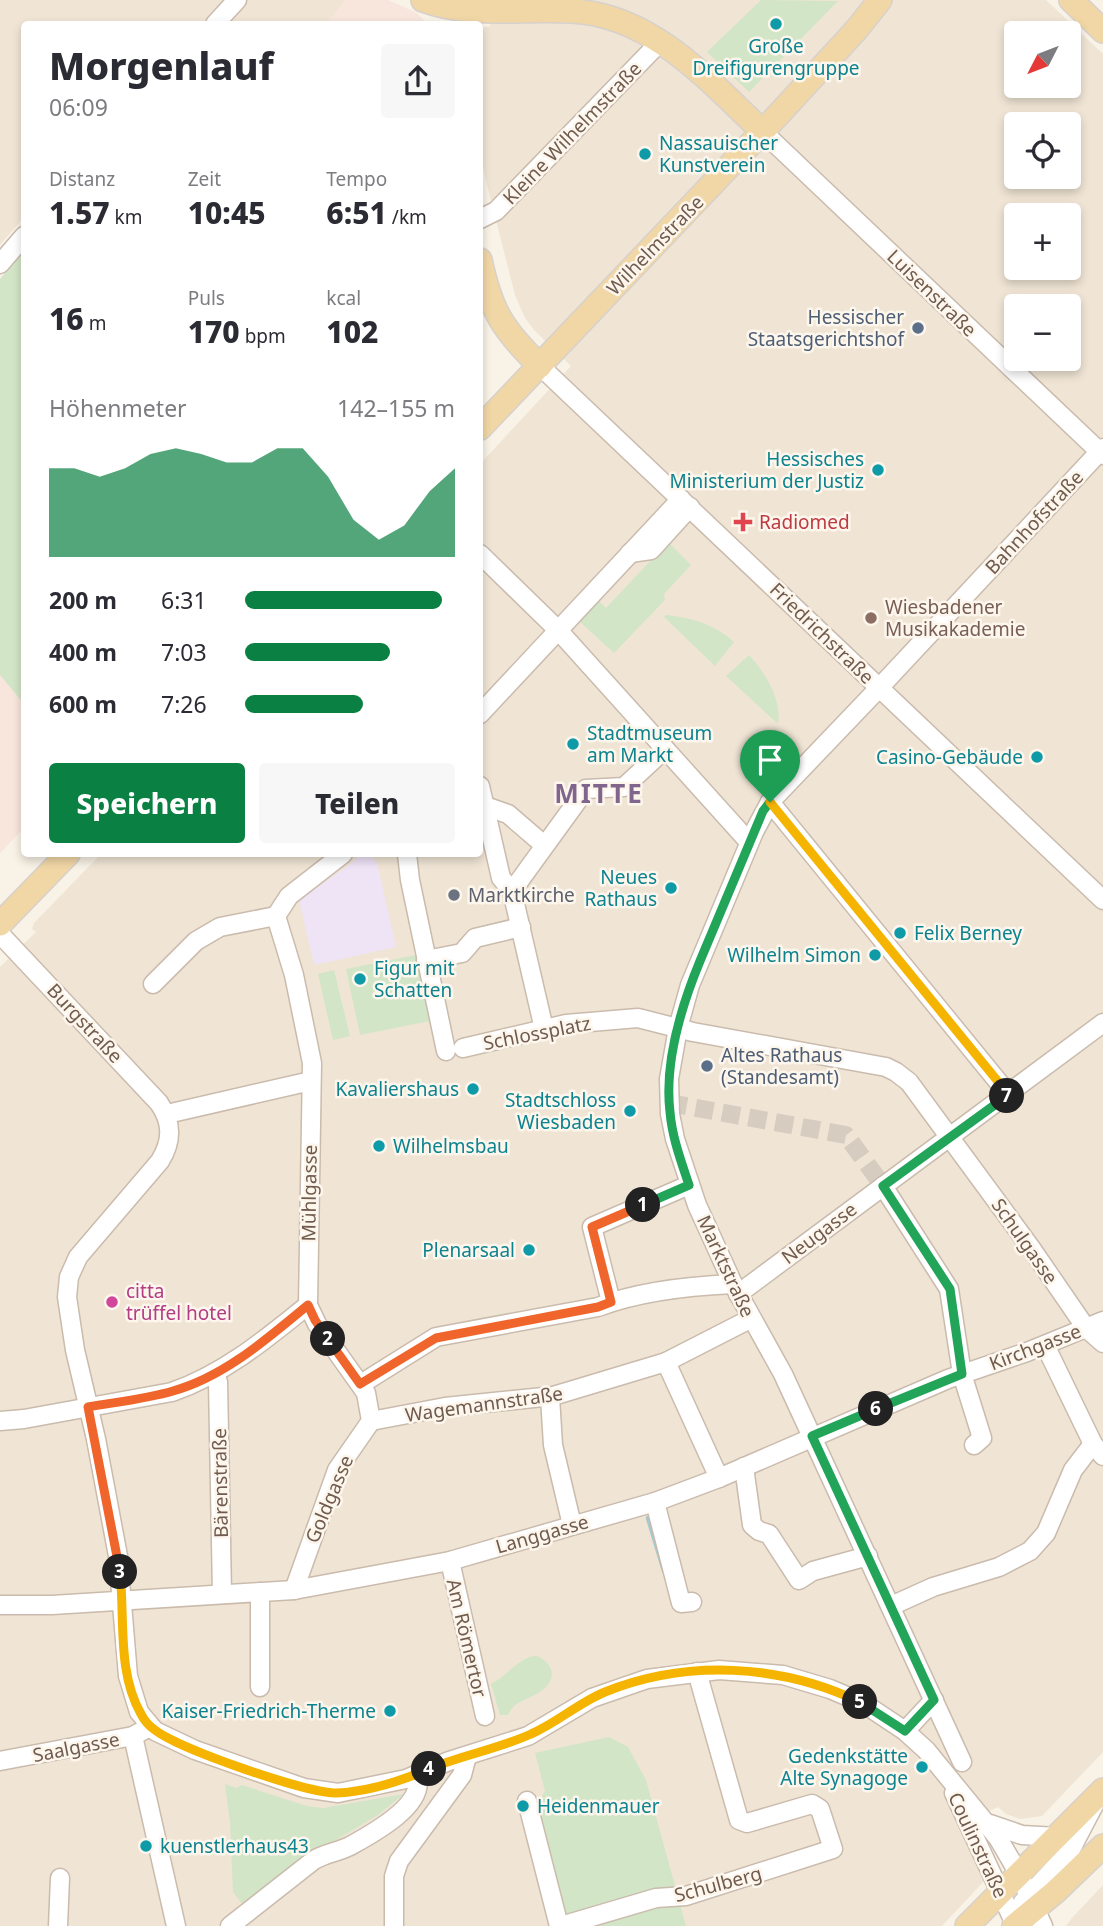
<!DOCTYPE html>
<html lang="de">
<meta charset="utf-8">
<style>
body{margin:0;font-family:"Noto Sans",sans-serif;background:#f7f7f7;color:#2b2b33;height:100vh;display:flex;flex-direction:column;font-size:26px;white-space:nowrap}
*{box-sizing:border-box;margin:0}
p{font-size:23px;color:#7c7c81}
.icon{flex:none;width:38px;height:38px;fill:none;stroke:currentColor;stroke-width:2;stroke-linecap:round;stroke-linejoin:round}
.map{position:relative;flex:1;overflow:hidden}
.sheet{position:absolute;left:21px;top:21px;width:462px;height:836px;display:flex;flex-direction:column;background:#fff;border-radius:7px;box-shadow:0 4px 10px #0003}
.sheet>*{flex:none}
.needle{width:46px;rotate:228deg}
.tools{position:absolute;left:1004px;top:21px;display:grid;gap:14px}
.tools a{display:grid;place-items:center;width:77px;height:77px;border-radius:7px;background:#fff;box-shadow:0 4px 10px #0003;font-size:35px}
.pin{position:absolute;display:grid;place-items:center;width:60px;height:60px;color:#fff;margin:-72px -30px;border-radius:50% 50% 50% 0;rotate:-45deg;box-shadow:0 0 7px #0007}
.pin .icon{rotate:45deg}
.km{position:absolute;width:35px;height:35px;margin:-18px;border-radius:50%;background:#222;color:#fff;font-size:19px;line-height:35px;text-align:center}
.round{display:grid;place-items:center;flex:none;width:74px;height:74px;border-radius:7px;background:#f7f7f7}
.overview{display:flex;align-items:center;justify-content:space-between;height:119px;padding:0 28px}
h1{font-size:38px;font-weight:800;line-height:52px}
.stats{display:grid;grid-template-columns:repeat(3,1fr);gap:10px;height:119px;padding:7px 28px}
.stats div{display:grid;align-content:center}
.stats b{font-size:30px;font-weight:800}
.stats small{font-size:19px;font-weight:400}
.stats p{font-size:19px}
.chart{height:196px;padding:14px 28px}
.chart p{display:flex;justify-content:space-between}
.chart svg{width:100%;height:126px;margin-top:7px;fill:#0b8043;opacity:.7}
.action{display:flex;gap:14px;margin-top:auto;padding:14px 28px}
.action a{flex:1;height:80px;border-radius:7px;background:#0b8043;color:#fff;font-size:28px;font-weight:800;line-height:80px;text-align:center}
.action a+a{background:#f7f7f7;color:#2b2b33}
ul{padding:0 28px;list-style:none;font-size:23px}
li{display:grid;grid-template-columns:112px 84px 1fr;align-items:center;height:52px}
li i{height:18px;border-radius:9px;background:#0b8043}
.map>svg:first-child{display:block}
.residential{fill:#f0e5d5;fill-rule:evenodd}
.commercial{fill:#f8e5db}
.education{fill:#efe3f6}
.green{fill:#d2e5c6}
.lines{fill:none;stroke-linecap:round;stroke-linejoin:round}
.stream{stroke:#a4c9d1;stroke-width:4.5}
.minor-tunnel{stroke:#d7ccc0;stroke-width:18;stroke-dasharray:18 9;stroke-linecap:butt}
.minor-casing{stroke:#cabbad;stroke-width:21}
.major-casing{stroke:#d7d1cd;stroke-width:26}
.minor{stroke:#fff;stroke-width:18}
.major{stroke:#f1d7a6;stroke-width:23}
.split-1-casing{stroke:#fff;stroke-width:14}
.split-2-casing{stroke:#fff;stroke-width:14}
.split-3-casing{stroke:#fff;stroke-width:14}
.split-4-casing{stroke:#fff;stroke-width:14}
.split-5-casing{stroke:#fff;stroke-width:14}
.split-6-casing{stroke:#fff;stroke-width:14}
.split-7-casing{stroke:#fff;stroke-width:14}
.split-8-casing{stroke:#fff;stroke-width:14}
.split-1{stroke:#22a559;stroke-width:9}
.split-2{stroke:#f0652b;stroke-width:9}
.split-3{stroke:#f0652b;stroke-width:9}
.split-4{stroke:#f5b400;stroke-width:9}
.split-5{stroke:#f5b400;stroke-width:9}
.split-6{stroke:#22a559;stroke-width:9}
.split-7{stroke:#22a559;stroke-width:9}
.split-8{stroke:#f5b400;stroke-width:9}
.culture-dot{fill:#0f9aa8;stroke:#fdf6ec;stroke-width:2.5}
.service-dot{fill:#5c6f8a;stroke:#fdf6ec;stroke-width:2.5}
.health-dot{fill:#e0444e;stroke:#fdf6ec;stroke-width:2.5}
.education-dot{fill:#8d6e63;stroke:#fdf6ec;stroke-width:2.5}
.worship-dot{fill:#6b7280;stroke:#fdf6ec;stroke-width:2.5}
.hotel-dot{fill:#d1479c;stroke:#fdf6ec;stroke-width:2.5}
.labels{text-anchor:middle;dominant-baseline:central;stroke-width:5;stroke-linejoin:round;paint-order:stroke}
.culture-label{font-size:19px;fill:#0d838f;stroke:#fdf6ec;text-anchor:end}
.street-label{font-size:19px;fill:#705b4e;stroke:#fdf6ec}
.service-label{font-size:19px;fill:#4e5e75;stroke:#fdf6ec;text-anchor:end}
.health-label{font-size:19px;fill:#be3a42;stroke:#fdf6ec;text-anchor:start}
.education-label{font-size:19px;fill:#785e54;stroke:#fdf6ec;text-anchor:start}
.worship-label{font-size:19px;fill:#5b616d;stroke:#fdf6ec;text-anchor:start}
.hotel-label{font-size:19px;fill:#b23c85;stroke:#fdf6ec;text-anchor:start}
.district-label{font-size:26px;font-weight:bold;letter-spacing:2px;fill:#80668c;stroke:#fdf6ec}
</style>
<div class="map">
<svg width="1103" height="1926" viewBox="0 0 1103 1926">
<rect width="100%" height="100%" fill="#f9f2e6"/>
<g class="residential">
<polygon points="0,0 346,0 326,24 24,24 24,217 0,245"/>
<path d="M493,0H1046L1103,54V1752L1042,1816L1020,1819L1006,1814L998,1807L962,1823L986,1879L942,1926H0V967L36,932L32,929L34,923L101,854H480V464L571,366L534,330L525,318L515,295L485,177L480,148V28L490,26ZM1017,33H1069V86H1017ZM1017,124H1069V177H1017ZM1017,215H1069V268H1017ZM1017,306H1069V359H1017Z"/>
<polygon points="1103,1885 1103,1926 1066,1926 1072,1918"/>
</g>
<g class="commercial">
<polygon points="346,0 388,0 417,13 427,24 326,24"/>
<polygon points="0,675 24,704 24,828 0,853"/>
</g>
<polygon class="education" points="361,854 369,854 377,863 396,947 314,965 299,900 349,865"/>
<g class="green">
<polygon points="761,0 838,1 749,92 707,52"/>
<polygon points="22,252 24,252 24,704 0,675 0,279"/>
<polygon points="668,542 691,565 664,594 665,600 614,653 579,621 598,600 606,608"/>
<path d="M666,615C691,617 716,625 734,642L715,666L664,617Z"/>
<path d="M749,655C765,672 782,700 778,724L726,676Z"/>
<polygon points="416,955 430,1021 360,1035 346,969"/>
<polygon points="334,970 350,1036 333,1040 318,974"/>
<path d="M537,1656C551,1662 558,1676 545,1688C533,1699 515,1699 508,1715H500L491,1684C508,1676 519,1656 537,1656Z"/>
<polygon points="609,1737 628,1747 646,1780 686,1926 567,1926 535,1808 545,1791 535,1753"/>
<polygon points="225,1784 236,1788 242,1785 307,1806 323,1808 404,1794 378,1815 304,1859 243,1905 233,1892 230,1823"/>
</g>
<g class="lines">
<polyline class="stream" points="648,1518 664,1571"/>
<polyline class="minor-tunnel" points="669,1103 846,1135 883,1186"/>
<defs>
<g id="minor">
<polyline points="215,24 237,0"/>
<polyline points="762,131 1103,455"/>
<polyline points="480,219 496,211 660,42"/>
<polyline points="0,264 24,236"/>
<polyline points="540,366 1103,900"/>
<polyline points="630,553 651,550 690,507"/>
<polyline points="480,554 558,630 749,842"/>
<polyline points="480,714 681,499"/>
<polyline points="480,786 501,878 512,891 544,1029"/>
<polyline points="770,802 1009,1095"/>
<polyline points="485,806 508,814 544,845"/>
<polyline points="407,854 410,880 446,1051"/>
<polyline points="512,891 586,789 624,787 665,749"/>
<polyline points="276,916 294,975 312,1063 308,1305 317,1324 366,1393 371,1421 337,1470 294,1590"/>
<polyline points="276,916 289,896 343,854"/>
<path d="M0,934L159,1103C172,1122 173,1140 160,1161L78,1257L69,1277L67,1297L75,1350L96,1439L118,1556L128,1676L139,1712L155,1731L195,1750L304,1788L338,1793L406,1779L449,1761L528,1736L592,1698L647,1679L719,1670L783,1675L830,1689L863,1703L905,1731L926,1750L998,1838L1019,1874L1043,1926"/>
<polyline points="426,960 462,953 475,938 521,927"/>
<polyline points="153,984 196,941 220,927 276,916"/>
<polyline points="463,1048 566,1024 638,1018 693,1032 886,1067 896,1072 909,1082 1031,1248 1086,1328 1103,1343"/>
<polyline points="167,1114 311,1081"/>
<polyline points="883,1186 949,1289 962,1374 982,1438 974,1445"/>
<polyline points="738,1294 1103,1023"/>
<polyline points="611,1302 592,1227 689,1185"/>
<polyline points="1045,1345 1093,1444 1103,1456"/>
<polyline points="666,1362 719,1478"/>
<polyline points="215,1373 218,1382 222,1594"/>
<path d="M361,1384L436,1337L598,1307C640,1291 688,1286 733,1284"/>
<polyline points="550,1397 553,1445 572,1525"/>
<path d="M0,1421L24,1419L172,1392C224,1374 266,1339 308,1305"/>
<polyline points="371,1421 445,1407 553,1396 666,1362 750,1319"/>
<polyline points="744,1467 752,1525 759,1531 769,1534 799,1580 813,1571 868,1556"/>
<polyline points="655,1502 681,1603 692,1602"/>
<polyline points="450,1561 485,1716"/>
<polyline points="0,1605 52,1605 294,1590 450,1561 655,1502 719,1478 948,1379 1027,1352 1103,1321"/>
<polyline points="891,1606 933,1587 999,1567 1030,1551 1046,1533 1073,1470 1093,1444"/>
<polyline points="260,1687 260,1592"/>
<polyline points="905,1731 934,1700"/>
<polyline points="133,1736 176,1926"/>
<polyline points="0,1761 133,1736 144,1730"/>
<polyline points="962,1762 783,1374 733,1284 697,1205 675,1139 670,1114 669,1079 678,1028 690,985 754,832 770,802 879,688 1103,448"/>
<polyline points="954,1793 1016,1926"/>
<polyline points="527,1801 559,1926"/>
<polyline points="990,1824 1022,1835 1058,1837"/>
<polyline points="1022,1903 1070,1851 1094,1805"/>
<polyline points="58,1926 60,1878"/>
<path d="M230,1926L314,1860C326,1853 338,1852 350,1846C372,1834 428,1804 416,1775"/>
<polyline points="394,1926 394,1876 399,1861 462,1775 467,1756"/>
<polyline points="561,1926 656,1898 686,1896 833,1849 820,1809 812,1804 747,1823 739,1820 697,1672"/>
</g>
<g id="major">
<path d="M423,0C471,18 523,8 572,11C652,15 708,80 762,131"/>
<polyline points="1071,0 1103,31"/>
<path d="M480,260C491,311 502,329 540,366"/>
<polyline points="480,428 779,114 857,29 880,0"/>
<polyline points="0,924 68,854"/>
<polyline points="967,1926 1103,1790"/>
<polyline points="1014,1926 1055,1892 1103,1846"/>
</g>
</defs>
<use href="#minor" class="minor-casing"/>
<use href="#major" class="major-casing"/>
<use href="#minor" class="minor"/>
<use href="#major" class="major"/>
</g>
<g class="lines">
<defs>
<path id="split-1" d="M643,1205L689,1185C681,1161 672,1137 670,1112C664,1062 681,1007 700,961L763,811L770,802"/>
<polyline id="split-2" points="328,1339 360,1384 436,1338 598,1307 611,1302 592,1227 643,1205"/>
<path id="split-3" d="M120,1572L88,1407C116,1402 146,1399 173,1391C224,1377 268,1338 308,1305L315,1320L328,1339"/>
<path id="split-4" d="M120,1572C125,1619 117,1672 141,1714C144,1720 149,1726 155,1730C179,1749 306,1793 336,1793C367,1792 401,1781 429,1769"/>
<path id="split-5" d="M429,1769C462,1755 498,1749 531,1734C557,1723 578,1703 605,1692C687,1659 780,1664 860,1702"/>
<polyline id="split-6" points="860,1702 905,1731 934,1700 812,1436 876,1409"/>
<polyline id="split-7" points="876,1409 962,1374 950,1289 883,1186 1007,1096"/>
<polyline id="split-8" points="770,802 1009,1095 1007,1096"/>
</defs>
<use href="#split-1" class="split-1-casing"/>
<use href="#split-2" class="split-2-casing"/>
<use href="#split-3" class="split-3-casing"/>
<use href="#split-4" class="split-4-casing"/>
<use href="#split-5" class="split-5-casing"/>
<use href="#split-6" class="split-6-casing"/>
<use href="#split-7" class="split-7-casing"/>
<use href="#split-8" class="split-8-casing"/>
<use href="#split-1" class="split-1"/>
<use href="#split-2" class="split-2"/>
<use href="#split-3" class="split-3"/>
<use href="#split-4" class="split-4"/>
<use href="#split-5" class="split-5"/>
<use href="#split-6" class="split-6"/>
<use href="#split-7" class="split-7"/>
<use href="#split-8" class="split-8"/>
</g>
<g class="culture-dot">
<circle cx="776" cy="24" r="7"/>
<circle cx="645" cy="154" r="7"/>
<circle cx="878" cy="470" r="7"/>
<circle cx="573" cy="744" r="7"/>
<circle cx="1037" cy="757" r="7"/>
<circle cx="671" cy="888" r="7"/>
<circle cx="900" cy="933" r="7"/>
<circle cx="875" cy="955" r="7"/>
<circle cx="360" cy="979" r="7"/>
<circle cx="473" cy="1089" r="7"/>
<circle cx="630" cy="1111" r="7"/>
<circle cx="379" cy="1146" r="7"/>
<circle cx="529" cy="1250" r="7"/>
<circle cx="390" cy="1711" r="7"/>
<circle cx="922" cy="1767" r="7"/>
<circle cx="523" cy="1806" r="7"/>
<circle cx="146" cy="1846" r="7"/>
</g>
<g class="service-dot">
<circle cx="918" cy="328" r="7"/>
<circle cx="707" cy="1066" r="7"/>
</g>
<path class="health-dot" d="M739.5 511.5h7v7h7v7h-7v7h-7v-7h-7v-7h7z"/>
<circle class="education-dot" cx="871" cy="618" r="7"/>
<circle class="worship-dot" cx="454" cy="895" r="7"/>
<circle class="hotel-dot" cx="112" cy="1302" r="7"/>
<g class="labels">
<g class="culture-label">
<text x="776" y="46" text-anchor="middle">Große<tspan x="776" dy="22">Dreifigurengruppe</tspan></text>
<text x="659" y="143" text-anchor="start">Nassauischer<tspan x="659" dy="22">Kunstverein</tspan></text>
<text x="864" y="459">Hessisches<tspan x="864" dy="22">Ministerium der Justiz</tspan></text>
<text x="587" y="733" text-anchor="start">Stadtmuseum<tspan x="587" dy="22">am Markt</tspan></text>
<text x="1023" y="757">Casino-Gebäude</text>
<text x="657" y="877">Neues<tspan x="657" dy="22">Rathaus</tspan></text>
<text x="914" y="933" text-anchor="start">Felix Berney</text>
<text x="861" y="955">Wilhelm Simon</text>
<text x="374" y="968" text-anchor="start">Figur mit<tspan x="374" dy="22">Schatten</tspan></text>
<text x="459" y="1089">Kavaliershaus</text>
<text x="616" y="1100">Stadtschloss<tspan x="616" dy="22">Wiesbaden</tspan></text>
<text x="393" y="1146" text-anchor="start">Wilhelmsbau</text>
<text x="515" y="1250">Plenarsaal</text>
<text x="376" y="1711">Kaiser-Friedrich-Therme</text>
<text x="908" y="1756">Gedenkstätte<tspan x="908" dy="22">Alte Synagoge</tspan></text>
<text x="537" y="1806" text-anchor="start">Heidenmauer</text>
<text x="160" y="1846" text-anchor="start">kuenstlerhaus43</text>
</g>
<g class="street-label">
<text transform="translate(572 133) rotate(-46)">Kleine Wilhelmstraße</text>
<text transform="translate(655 245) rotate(-46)">Wilhelmstraße</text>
<text transform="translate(932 293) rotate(44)">Luisenstraße</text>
<text transform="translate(1034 522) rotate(-47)">Bahnhofstraße</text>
<text transform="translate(822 633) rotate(44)">Friedrichstraße</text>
<text transform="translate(85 1023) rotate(47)">Burgstraße</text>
<text transform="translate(537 1033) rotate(-11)">Schlossplatz</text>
<text transform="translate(309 1193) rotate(-89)">Mühlgasse</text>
<text transform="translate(819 1233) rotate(-37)">Neugasse</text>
<text transform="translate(1025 1241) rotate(55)">Schulgasse</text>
<text transform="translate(726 1266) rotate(65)">Marktstraße</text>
<text transform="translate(1035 1347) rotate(-21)">Kirchgasse</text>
<text transform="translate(484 1404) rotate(-8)">Wagemannstraße</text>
<text transform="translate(220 1483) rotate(-91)">Bärenstraße</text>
<text transform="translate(329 1499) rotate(-67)">Goldgasse</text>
<text transform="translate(542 1534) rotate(-16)">Langgasse</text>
<text transform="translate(467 1638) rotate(77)">Am Römertor</text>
<text transform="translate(76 1747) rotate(-11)">Saalgasse</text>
<text transform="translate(978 1845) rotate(65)">Coulinstraße</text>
<text transform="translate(718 1884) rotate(-15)">Schulberg</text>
</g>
<g class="service-label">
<text x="904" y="317">Hessischer<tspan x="904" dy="22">Staatsgerichtshof</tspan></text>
<text x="721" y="1055" text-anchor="start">Altes Rathaus<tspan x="721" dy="22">(Standesamt)</tspan></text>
</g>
<g class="health-label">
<text x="759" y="522">Radiomed</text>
</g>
<g class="education-label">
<text x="885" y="607">Wiesbadener<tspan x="885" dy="22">Musikakademie</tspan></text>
</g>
<g class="worship-label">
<text x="468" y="895">Marktkirche</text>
</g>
<g class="hotel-label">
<text x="126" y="1291">citta<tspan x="126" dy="22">trüffel hotel</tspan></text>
</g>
<g class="district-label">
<text x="599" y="793">MITTE</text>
</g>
</g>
</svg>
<div class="tools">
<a><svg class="needle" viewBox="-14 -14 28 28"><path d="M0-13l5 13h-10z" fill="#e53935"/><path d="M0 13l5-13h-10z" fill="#7c7c81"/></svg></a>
<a><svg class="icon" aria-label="locate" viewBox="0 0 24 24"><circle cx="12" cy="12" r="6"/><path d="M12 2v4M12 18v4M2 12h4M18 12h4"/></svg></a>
<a>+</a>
<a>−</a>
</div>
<div class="pin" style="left:770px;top:802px;background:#1e9e55"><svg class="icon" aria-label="arrive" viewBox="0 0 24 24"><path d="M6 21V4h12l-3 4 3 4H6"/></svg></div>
<b class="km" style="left:643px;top:1205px">1</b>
<b class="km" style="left:328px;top:1339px">2</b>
<b class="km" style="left:120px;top:1572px">3</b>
<b class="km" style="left:429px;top:1769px">4</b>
<b class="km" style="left:860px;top:1702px">5</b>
<b class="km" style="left:876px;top:1409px">6</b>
<b class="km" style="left:1007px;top:1096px">7</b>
<section class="sheet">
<div class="overview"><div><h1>Morgenlauf</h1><p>06:09</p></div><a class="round"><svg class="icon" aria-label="share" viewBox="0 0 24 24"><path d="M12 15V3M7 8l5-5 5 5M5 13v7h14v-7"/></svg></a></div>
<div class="stats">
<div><p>Distanz</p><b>1.57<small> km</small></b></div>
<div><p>Zeit</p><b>10:45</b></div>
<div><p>Tempo</p><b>6:51<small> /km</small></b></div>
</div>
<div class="stats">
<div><b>16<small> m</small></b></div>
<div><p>Puls</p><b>170<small> bpm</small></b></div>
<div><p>kcal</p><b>102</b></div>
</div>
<div class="chart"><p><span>Höhenmeter</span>142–155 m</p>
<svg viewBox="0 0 160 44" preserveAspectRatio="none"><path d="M0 44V13L10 13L20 16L30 13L40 8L50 6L60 8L70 11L80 11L90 6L100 6L110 16L120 31L130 38L140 33L150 21L160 13V44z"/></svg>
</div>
<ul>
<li><b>200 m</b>6:31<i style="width:94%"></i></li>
<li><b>400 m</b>7:03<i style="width:69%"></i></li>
<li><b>600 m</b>7:26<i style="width:56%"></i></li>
</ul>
<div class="action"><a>Speichern</a><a>Teilen</a></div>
</section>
</div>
